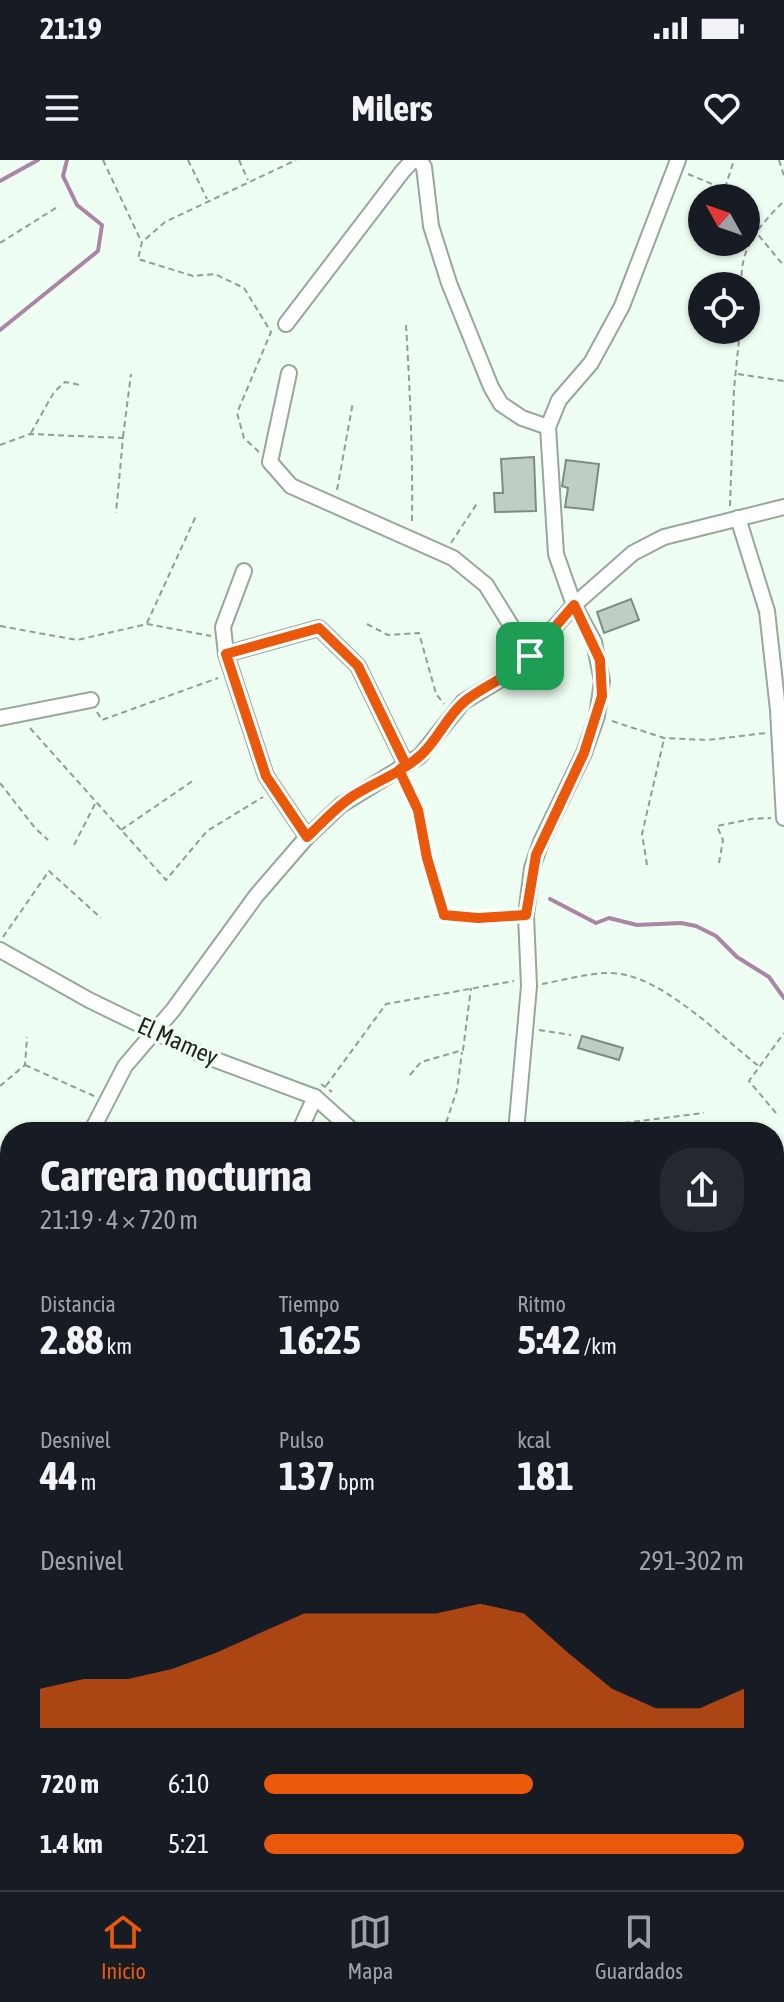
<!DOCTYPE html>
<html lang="es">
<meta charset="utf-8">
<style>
body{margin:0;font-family:"Asap Condensed",sans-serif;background:#242831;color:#f1f3f6;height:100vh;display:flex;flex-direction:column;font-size:30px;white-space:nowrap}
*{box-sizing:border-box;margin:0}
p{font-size:26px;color:#9ea1a6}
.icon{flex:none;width:44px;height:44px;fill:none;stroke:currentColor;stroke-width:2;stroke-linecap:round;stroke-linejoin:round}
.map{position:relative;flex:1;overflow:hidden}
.panel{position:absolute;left:0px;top:962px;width:784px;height:768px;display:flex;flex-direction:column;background:#171b24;border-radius:32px 32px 0 0;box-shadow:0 2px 6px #0004}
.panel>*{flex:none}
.needle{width:52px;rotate:310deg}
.fabs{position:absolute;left:688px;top:24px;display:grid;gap:16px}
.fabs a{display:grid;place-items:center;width:72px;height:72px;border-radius:50%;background:#171b24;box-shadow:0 2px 6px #0004;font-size:40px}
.pin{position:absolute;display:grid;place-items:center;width:68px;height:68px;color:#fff;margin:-34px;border-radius:16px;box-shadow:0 4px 12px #0006}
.round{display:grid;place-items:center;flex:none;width:84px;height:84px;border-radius:32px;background:#242831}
.summary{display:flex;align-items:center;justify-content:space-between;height:136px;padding:0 40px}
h1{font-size:44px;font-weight:700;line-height:60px}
.figures{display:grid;grid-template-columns:repeat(3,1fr);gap:12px;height:136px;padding:8px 40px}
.figures div{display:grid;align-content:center}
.figures b{font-size:40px;font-weight:700}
.figures small{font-size:22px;font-weight:400}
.figures p{font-size:22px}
.chart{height:224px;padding:16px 40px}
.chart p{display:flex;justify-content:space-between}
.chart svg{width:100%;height:144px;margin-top:8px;fill:#ea580c;opacity:.7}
ul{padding:0 40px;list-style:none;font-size:26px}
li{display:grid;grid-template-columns:128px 96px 1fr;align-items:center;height:60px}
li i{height:20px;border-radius:10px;background:#ea580c}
.status{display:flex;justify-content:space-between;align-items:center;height:56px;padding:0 40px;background:#171b24;direction:ltr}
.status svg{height:22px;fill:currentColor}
header{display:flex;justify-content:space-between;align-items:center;height:104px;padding:0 40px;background:#171b24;font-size:36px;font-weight:700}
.dock{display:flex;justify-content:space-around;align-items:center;height:112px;border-top:2px solid #363941;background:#171b24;font-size:22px;color:#9ea1a6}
.dock a{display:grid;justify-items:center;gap:4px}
.dock .on{color:#ea580c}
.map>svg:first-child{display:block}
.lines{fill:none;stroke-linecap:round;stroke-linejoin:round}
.stream{stroke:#aa85a6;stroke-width:4}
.river{stroke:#e5aedf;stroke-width:24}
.building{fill:#bfcec2;stroke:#7d8b80;stroke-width:2}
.minor-casing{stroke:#98a79b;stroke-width:18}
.path{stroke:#929c94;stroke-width:2;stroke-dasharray:6 4;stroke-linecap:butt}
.minor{stroke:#fff;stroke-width:14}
.route-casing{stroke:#fff;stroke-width:16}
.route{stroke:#ea580c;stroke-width:10}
.labels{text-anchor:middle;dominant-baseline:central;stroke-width:7;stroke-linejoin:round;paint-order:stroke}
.street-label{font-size:24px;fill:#202621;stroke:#effef2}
</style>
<div class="status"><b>21:19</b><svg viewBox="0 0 49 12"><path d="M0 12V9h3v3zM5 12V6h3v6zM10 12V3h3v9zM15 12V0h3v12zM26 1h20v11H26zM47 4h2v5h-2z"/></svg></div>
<header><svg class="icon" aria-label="menu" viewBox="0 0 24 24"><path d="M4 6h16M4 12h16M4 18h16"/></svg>Milers<svg class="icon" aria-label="heart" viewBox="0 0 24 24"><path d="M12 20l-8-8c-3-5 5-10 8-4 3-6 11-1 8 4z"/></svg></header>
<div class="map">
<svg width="784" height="1730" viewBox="0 0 784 1730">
<rect width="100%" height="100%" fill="#effef2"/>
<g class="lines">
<g class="stream">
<polyline points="0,21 38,0"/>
<polyline points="0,170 98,91 102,65 77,45 63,16 67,0"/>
<polyline points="550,739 596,763 609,758 637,765 681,763 696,766 716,776 737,797 769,817 784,838"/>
<polyline points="774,1563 784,1563"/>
<polyline points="436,1730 437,1720"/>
</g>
<g class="river">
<polyline points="774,1058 784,1066"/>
<polyline points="0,1484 10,1473"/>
</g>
</g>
<g class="building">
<polygon points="534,297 536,351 495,352 494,333 503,333 501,299"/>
<polygon points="566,300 599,304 593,350 565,347 568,328 562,326"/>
<polygon points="631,439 639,460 604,473 597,452"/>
<polygon points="582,876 623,888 619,900 578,888"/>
</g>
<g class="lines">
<defs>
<g id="minor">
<polyline points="286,164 402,12 412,1 420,1 424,7 431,66 449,123 491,227 501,244 522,258 548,267"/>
<polyline points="289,213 270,302 291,326 453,398 486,425 530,496"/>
<polyline points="738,358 767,451 778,550 784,658"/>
<polyline points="244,411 223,467 226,494 266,616 307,677"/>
<polyline points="226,494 319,468 358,506 406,605"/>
<polyline points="0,558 91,540"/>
<polyline points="0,790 89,840 200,894 315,937 354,972"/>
<polyline points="91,972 125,906 173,850 256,736 307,677 341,645 420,596 463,542 518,509 574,445 633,393 664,377 784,347"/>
<polyline points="299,972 315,937"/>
<polyline points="516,972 529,826 526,755 532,708 541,682 584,593 597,556 602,521 594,482 574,445 556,394 548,267 559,240 591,203 622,146 678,0"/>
<polyline points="0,1161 10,1159"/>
<polyline points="774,1260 784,1261"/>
<polyline points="0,1304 10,1308"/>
<polyline points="0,1377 10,1382"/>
<polyline points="774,1410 784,1401"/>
<polyline points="0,1453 4,1455"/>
<polyline points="774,1580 784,1581"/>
<polyline points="667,1720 674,1730"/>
<polyline points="81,1730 88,1720"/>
<polyline points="366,1730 368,1720"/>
</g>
</defs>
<use href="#minor" class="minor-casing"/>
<g class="path">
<polyline points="103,0 141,81"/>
<polyline points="188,0 207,39"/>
<polyline points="239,0 248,20"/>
<polyline points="779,0 784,16"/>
<polyline points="688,14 724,29 731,38"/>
<polyline points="725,28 734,0"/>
<polyline points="746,60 784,106"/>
<polyline points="0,83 59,46"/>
<path d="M742,126C738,89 760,65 784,41"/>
<path d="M406,165C410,231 413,297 412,363"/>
<polyline points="738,214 784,221"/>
<polyline points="31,273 54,232 65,222 80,225"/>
<polyline points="123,277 131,214"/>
<polyline points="0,285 30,274 123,278 116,353"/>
<polyline points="259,292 244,278 237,253 271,172 244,128 215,114 193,116 138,99 142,82 165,62 296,0"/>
<polyline points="337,330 353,242"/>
<polyline points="730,346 734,229 740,170"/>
<polyline points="451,383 478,342"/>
<polyline points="147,463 196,356"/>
<polyline points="367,464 388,475 419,473 436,534 444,544"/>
<polyline points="0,466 77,480 147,464 211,476"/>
<polyline points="97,552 102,560 218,518"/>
<polyline points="612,561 664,578 708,580 766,573"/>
<polyline points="30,568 166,720 207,671 263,637"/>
<path d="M404,622C424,663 431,711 444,755L478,758L514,756"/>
<polyline points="0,623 35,668 48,680"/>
<polyline points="121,670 194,620"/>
<polyline points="74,685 95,644"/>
<polyline points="719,703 723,680 717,666 751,659 771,658"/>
<polyline points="647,705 642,674 664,579"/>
<polyline points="3,777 49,711 101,758"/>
<path d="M542,824C564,820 588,813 610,813C660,813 721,877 760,907"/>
<polyline points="539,870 571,875"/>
<polyline points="25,905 94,936"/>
<polyline points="410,915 421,902 463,890 471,828"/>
<polyline points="321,924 332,932"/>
<polyline points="0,926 25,905 27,877"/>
<polyline points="326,926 386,844 514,821"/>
<polyline points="776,953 749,921 784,873"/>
<polyline points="443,972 457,930 462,892"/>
<polyline points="623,972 623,963 704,953"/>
<polyline points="774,1693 784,1707"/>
<polyline points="480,1720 481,1730"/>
<polyline points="254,1730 254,1720"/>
<polyline points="631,1730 644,1720"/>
<polyline points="767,1730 784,1720"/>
</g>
<use href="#minor" class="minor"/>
</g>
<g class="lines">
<defs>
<path id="route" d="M530,496C511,517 486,524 465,541C447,556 438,579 422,594C403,612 375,622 353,636C336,647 322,663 307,677L266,616L226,494L319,468L358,506L406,605L399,610L418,650L427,698L444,755L478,758L526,755L536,695L584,593L602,536L600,500L574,445L530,496"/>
</defs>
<use href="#route" class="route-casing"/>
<use href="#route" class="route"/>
</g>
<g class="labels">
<g class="street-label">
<text transform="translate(178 881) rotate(24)">El Mamey</text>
</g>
</g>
</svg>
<div class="fabs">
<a><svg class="needle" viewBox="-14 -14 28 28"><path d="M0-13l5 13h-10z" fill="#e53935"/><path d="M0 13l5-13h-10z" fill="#9ea1a6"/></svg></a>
<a><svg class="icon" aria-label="locate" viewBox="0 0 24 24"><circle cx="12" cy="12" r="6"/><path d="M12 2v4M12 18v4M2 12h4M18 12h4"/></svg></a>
</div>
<div class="pin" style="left:530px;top:496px;background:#1e9e55"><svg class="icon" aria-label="arrive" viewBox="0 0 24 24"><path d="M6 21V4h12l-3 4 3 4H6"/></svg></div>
<section class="panel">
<div class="summary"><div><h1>Carrera nocturna</h1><p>21:19 · 4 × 720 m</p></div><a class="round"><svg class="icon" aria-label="share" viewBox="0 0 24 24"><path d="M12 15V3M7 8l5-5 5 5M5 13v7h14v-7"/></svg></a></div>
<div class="figures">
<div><p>Distancia</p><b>2.88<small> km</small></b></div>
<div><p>Tiempo</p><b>16:25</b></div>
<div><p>Ritmo</p><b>5:42<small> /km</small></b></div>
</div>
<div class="figures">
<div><p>Desnivel</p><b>44<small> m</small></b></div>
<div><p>Pulso</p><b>137<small> bpm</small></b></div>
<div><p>kcal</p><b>181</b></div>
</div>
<div class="chart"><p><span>Desnivel</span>291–302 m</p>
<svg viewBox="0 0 160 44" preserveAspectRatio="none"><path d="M0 44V32L10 29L20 29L30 26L40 21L50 15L60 9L70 9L80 9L90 9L100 6L110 9L120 21L130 32L140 38L150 38L160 32V44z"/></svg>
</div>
<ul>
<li><b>720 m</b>6:10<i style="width:56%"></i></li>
<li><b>1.4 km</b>5:21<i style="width:100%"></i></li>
</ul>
</section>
</div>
<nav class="dock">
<a class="on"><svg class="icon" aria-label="home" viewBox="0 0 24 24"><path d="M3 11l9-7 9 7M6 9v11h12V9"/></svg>Inicio</a>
<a><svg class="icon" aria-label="map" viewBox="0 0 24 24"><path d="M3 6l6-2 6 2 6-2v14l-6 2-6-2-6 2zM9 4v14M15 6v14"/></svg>Mapa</a>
<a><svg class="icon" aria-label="saved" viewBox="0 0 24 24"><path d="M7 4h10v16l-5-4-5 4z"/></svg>Guardados</a>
</nav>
